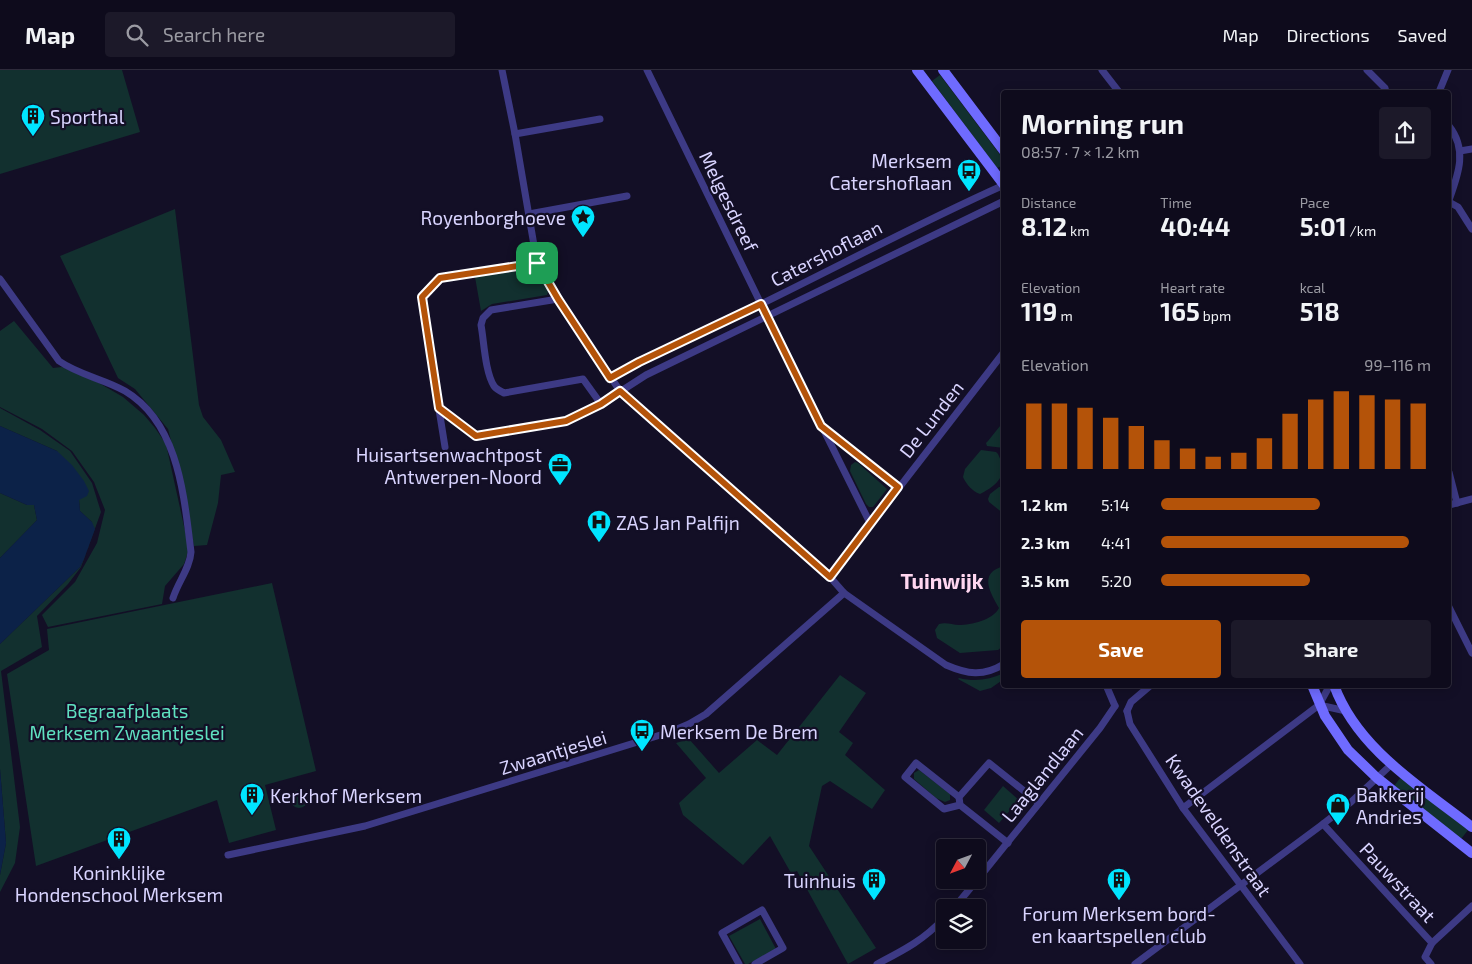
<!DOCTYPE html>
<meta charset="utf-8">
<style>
body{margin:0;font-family:"Exo 2",sans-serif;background:#1c1929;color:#f1f3f6;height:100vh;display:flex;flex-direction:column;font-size:19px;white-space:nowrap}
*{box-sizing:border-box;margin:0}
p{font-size:16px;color:#9b9ba3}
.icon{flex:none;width:28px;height:28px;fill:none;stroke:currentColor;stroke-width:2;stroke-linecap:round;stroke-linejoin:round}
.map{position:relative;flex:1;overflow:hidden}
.drawer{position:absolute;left:1001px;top:20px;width:450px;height:598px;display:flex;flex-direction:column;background:#0e0b1c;border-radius:5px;box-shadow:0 2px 12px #0003,0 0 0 1px #2e2b3b}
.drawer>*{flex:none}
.needle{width:32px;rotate:229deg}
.buttons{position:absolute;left:936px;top:769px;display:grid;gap:10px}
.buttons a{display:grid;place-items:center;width:50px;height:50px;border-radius:5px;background:#0e0b1c;box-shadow:0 2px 12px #0003,0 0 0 1px #2e2b3b;font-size:25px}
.pin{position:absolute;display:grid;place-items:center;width:42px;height:42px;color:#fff;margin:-21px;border-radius:10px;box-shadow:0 2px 8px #0006}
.round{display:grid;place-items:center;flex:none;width:52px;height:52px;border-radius:5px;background:#1c1929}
.head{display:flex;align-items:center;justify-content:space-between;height:85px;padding:0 20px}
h1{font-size:28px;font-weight:700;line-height:38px}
.metrics{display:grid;grid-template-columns:repeat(3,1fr);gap:8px;height:85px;padding:5px 20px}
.metrics div{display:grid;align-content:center}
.metrics b{font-size:25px;font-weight:700}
.metrics small{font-size:14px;font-weight:400}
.metrics p{font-size:14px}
.chart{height:140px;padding:10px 20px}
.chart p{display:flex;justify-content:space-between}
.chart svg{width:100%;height:90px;margin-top:5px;stroke:#b45309;stroke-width:6}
.cta{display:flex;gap:10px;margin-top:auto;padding:10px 20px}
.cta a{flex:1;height:58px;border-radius:5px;background:#b45309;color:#fff;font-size:20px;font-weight:700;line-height:58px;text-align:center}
.cta a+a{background:#1c1929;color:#f1f3f6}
ul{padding:0 20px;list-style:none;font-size:16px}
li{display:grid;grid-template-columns:80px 60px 1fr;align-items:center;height:38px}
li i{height:12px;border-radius:6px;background:#b45309}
header{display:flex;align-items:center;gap:30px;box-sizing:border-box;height:70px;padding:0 25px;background:#0e0b1c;border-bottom:1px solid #2e2b3b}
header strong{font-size:24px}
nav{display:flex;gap:28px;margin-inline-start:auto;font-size:18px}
.search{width:350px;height:45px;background:#1c1929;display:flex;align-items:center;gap:12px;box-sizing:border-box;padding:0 18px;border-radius:5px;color:#9b9ba3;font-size:19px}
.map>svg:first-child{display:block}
.green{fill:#12302f}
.water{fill:#0c2248}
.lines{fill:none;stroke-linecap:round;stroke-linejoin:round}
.street{stroke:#3d3a85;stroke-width:7}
.secondary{stroke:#6f6bff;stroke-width:10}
.route-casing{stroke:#fff;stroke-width:10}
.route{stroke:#b45309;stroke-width:6}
.labels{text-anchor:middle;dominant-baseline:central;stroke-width:4.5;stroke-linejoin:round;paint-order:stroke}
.poi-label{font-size:19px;fill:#d9d4ff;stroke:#130f26;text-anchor:start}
.street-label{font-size:19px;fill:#d9d4ff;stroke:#130f26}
.park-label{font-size:19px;fill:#5fe0c0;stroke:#130f26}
.quarter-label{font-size:21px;font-weight:bold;fill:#ffd6f0;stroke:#130f26}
</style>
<header>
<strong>Map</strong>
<div class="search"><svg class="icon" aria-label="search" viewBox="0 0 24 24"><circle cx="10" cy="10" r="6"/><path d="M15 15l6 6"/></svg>Search here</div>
<nav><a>Map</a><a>Directions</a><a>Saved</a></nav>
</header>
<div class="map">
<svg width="1472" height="894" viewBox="0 0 1472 894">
<rect width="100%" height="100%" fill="#130f26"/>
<g class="green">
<polygon points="0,0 122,0 140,62 0,104"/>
<polygon points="940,5 1004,90 1004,95 997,98 932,11"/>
<polygon points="175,139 199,335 203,347 221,370 235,402 221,405 218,433 207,475 194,476 183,417 168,359 135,319 118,308 60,186"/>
<polygon points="531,199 538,204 548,222 547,225 492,234 481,241 475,207"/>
<polygon points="14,251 53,298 62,297 99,313 123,327 144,345 155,358 166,374 189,479 184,494 165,516 162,534 48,557 42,545 75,512 97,473 105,440 94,412 72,381 42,359 0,337 0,261"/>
<polygon points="0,338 40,360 70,381 92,413 101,442 81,497 68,514 37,546 42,577 1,601 20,757 15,793 0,822 0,805 6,773 0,699 0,574 80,497 89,476 92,452 80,441 79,430 57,381 0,356"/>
<polygon points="1004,351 1004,378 987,376 986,373 988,371"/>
<path d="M981,380L996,382L998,384C1008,405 999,414 980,424C973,422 966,414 963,407L965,399Z"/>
<polygon points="855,392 858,393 887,419 873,437 869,437 866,434 850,401 851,395"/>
<polygon points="999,417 1004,417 1004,444 989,432 988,429 990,424"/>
<polygon points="0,423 27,435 34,435 37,450 0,488"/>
<path d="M1004,496V507L1001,508V512L1004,516V575L998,580L960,583L937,568L935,560L939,554C947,552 952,555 959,555C971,555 993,550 999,538C990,522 978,503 1004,496Z"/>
<polygon points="272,513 316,701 265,715 276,760 229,773 217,730 36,796 7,604 49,580 47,559"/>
<path d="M1004,603V609L991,618L980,621L958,609L959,608C975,612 989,610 1004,603Z"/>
<polygon points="840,605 866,623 839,662 853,673 845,685 885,720 872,739 830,711 822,716 809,776 876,878 848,894 797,801 791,803 770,766 743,795 683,745 679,733 706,708 676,673 689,669 719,703 757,670 777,685"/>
<polygon points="919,700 950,724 950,730 945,732 936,728 914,709 914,703"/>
<polygon points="1401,707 1468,760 1461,769 1394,716"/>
<polygon points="1003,716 1019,730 999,753 984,740"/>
<circle cx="299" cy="729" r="9"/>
<polygon points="760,849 776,879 748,894 745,894 729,866"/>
</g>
<g class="water">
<polygon points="0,356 57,381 72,395 84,411 89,421 87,426 79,430 80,441 92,452 95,459 84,489 80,497 0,574 0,488 37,450 34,435 27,435 0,423"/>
<polygon points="0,699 6,773 0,805"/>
</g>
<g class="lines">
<g class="street">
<path d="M502,0L515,64L537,193L558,229L620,321L830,507L844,523L946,595C967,604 983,607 1004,594"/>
<polyline points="647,0 761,234 870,453"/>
<polyline points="1102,0 1119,22"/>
<polyline points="1367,0 1385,18 1386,22"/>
<polyline points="1439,22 1448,0"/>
<path d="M1449,56C1468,80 1458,105 1449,130"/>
<polyline points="515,64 600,49"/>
<polyline points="1460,81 1472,79"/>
<polyline points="1449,132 1458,137 1472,159"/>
<polyline points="529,144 627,126"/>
<path d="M0,209L59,291C79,305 104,309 125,321C179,353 184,427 191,482C190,498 178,512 173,528"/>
<path d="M558,229L491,240L483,248L481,255C484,271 485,302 494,316C496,319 500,321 504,323L583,309L601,334"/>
<path d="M610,308C658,281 709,259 759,235C841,195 921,152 1004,115"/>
<polyline points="439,338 476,365 566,351 601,334 646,305 1004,131"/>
<polyline points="824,358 898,417"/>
<polyline points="445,377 421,227 440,208 537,193"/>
<polyline points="1449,402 1457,433"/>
<polyline points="1449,435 1472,429"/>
<polyline points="830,507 1004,282"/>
<polyline points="1449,537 1472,583"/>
<polyline points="1106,615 1115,636"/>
<polyline points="1319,635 1346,641"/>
<polyline points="1127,641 1130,654 1183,738 1300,894"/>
<polyline points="1127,641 1131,632 1151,615"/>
<polyline points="959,727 916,693 905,707 944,739 960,735"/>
<polyline points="1183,738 1319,635 1330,615"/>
<polyline points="1323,754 1432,873"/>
<polyline points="1008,773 960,735 959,727 989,693 1039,733"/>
<polyline points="228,785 365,756 670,662 689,654 706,644 844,523"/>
<polyline points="978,809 1100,658 1115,636"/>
<polyline points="954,838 977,810"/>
<polyline points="739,894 722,863 762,840 783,878 755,894"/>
<path d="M877,894C904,880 924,870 945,847"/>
<polyline points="1135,894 1323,754 1351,732 1392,694"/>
<polyline points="1431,894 1425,887 1432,873 1472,836"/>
</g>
<g class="secondary">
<polyline points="917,0 1004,115"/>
<polyline points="943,0 1004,81"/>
<polyline points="1312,615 1325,646 1348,680 1377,708 1472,783"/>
<path d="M1334,615C1357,679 1421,717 1472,757"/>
</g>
</g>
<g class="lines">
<defs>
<polygon id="route" points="537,193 558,229 610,308 639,292 761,234 821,356 898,417 830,507 620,321 601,334 566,351 476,366 439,338 422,227 440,208"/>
</defs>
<use href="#route" class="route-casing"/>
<use href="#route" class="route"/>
</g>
<defs>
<symbol id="building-pin" viewBox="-11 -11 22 30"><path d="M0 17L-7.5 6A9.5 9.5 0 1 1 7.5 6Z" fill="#00e5ff" stroke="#130f26"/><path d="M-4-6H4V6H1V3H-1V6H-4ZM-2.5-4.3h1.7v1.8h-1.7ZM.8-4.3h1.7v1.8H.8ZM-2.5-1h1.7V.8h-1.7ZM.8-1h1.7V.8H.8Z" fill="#111"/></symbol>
<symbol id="bus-pin" viewBox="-11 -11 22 30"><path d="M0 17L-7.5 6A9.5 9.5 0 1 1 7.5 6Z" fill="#00e5ff" stroke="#130f26"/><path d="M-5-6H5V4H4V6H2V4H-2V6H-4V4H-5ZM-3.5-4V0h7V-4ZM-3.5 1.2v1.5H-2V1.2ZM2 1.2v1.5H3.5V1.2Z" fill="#111"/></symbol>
<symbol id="sight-pin" viewBox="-11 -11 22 30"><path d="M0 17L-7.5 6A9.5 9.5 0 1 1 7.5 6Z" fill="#00e5ff" stroke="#130f26"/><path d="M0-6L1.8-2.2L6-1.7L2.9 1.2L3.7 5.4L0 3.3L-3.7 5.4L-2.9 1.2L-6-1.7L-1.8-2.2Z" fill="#111"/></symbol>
<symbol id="office-pin" viewBox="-11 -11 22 30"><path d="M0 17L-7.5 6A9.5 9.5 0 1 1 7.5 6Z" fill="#00e5ff" stroke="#130f26"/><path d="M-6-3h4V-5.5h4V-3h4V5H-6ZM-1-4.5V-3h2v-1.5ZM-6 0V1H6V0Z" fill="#111"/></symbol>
<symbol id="hospital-pin" viewBox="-11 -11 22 30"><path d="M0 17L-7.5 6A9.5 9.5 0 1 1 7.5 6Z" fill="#00e5ff" stroke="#130f26"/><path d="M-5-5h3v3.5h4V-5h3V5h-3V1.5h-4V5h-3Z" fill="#111"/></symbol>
<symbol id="shop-pin" viewBox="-11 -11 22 30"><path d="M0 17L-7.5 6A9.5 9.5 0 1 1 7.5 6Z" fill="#00e5ff" stroke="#130f26"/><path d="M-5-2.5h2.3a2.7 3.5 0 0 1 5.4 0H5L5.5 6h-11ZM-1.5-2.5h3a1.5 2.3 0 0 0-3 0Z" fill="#111"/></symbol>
</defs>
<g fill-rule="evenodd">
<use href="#building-pin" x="19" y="32" width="28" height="38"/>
<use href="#bus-pin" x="955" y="87" width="28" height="38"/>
<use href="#sight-pin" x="569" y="133" width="28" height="38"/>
<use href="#office-pin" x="546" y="381" width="28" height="38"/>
<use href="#hospital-pin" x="585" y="438" width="28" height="38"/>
<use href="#bus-pin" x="628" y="647" width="28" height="38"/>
<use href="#building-pin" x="238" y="711" width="28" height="38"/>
<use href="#shop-pin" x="1324" y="721" width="28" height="38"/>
<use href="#building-pin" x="105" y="755" width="28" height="38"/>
<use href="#building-pin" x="860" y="796" width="28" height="38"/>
<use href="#building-pin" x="1105" y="796" width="28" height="38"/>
</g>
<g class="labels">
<g class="poi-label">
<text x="50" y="46">Sporthal</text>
<text x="952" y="90" text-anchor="end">Merksem<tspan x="952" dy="22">Catershoflaan</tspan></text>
<text x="566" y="147" text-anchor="end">Royenborghoeve</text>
<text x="542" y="384" text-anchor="end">Huisartsenwachtpost<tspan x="542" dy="22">Antwerpen-Noord</tspan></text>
<text x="616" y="452">ZAS Jan Palfijn</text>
<text x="660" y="661">Merksem De Brem</text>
<text x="1356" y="724">Bakkerij<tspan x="1356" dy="22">Andries</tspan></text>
<text x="270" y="725">Kerkhof Merksem</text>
<text x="119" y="802" text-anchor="middle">Koninklijke<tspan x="119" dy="22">Hondenschool Merksem</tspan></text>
<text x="856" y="810" text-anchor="end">Tuinhuis</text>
<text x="1119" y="843" text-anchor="middle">Forum Merksem bord-<tspan x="1119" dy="22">en kaartspellen club</tspan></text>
</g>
<g class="street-label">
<text transform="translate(729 131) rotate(64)">Melgesdreef</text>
<text transform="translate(826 183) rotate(-27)">Catershoflaan</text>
<text transform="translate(931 349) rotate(-52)">De Lunden</text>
<text transform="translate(553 682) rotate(-17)">Zwaantjeslei</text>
<text transform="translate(1042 704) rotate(-51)">Laaglandlaan</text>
<text transform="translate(1219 755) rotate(55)">Kwadeveldenstraat</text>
<text transform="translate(1398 812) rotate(47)">Pauwstraat</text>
</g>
<g class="park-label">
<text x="127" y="640">Begraafplaats<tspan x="127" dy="22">Merksem Zwaantjeslei</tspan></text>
</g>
<g class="quarter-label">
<text x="942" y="510">Tuinwijk</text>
</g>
</g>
</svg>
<div class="buttons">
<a><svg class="needle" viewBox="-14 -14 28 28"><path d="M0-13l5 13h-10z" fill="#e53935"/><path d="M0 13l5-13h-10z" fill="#9b9ba3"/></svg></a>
<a><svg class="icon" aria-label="layers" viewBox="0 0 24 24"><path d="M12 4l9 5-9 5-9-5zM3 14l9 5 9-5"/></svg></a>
</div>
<div class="pin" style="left:537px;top:193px;background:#1e9e55"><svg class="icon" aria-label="arrive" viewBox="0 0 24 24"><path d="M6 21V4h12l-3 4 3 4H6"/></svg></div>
<section class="drawer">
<div class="head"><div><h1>Morning run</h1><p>08:57 · 7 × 1.2 km</p></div><a class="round"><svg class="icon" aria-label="share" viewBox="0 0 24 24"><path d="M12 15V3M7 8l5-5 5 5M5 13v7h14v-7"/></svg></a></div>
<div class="metrics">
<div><p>Distance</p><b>8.12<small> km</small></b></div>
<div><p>Time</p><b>40:44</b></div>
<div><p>Pace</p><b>5:01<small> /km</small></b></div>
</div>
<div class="metrics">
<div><p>Elevation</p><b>119<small> m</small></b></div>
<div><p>Heart rate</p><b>165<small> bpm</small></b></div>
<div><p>kcal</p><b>518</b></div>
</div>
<div class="chart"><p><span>Elevation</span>99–116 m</p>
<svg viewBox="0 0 160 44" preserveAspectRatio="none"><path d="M5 44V12M15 44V12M25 44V14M35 44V19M45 44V23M55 44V30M65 44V34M75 44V38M85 44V36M95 44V29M105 44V17M115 44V10M125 44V6M135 44V8M145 44V10M155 44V12"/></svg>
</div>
<ul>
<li><b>1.2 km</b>5:14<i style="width:59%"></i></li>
<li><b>2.3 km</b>4:41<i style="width:92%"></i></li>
<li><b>3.5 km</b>5:20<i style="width:55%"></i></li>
</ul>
<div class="cta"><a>Save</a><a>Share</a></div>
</section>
</div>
